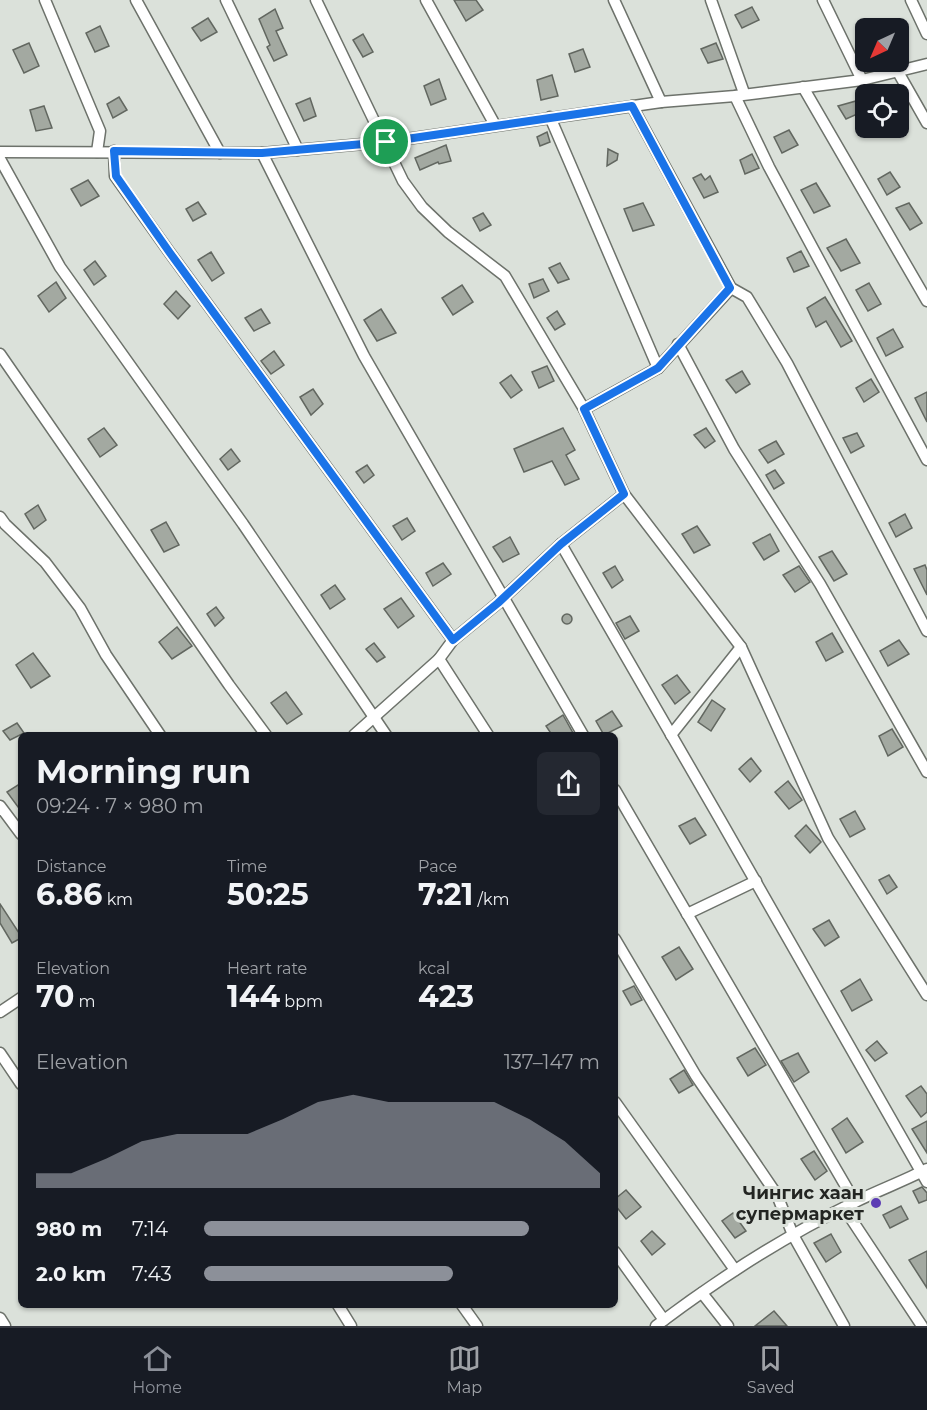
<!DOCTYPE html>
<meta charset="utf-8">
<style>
body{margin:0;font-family:Montserrat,sans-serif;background:#242831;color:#f1f3f6;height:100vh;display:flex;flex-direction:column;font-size:22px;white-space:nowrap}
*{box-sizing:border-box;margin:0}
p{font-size:20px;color:#9ea1a6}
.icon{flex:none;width:33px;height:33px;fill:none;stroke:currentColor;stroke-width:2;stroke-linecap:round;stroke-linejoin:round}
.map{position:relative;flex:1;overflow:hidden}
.sheet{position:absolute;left:18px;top:732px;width:600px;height:576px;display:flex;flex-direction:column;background:#171b24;border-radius:9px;box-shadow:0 2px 4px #0004}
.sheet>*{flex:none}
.needle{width:39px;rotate:224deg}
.fabs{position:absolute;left:855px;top:18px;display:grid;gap:12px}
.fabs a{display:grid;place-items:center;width:54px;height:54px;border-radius:9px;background:#171b24;box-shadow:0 2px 4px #0004;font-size:30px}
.pin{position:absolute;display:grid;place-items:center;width:51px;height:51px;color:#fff;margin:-26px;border:3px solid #fff;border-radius:50%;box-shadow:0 2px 6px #0007}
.round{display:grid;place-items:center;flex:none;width:63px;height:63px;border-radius:9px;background:#242831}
.headline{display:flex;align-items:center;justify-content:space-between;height:102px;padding:0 18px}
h1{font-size:33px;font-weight:700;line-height:45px}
.metrics{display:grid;grid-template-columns:repeat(3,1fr);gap:9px;height:102px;padding:6px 18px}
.metrics div{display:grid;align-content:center}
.metrics b{font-size:30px;font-weight:700}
.metrics small{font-size:16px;font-weight:400}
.metrics p{font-size:16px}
.chart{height:168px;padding:12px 18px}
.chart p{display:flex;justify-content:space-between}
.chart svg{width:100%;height:108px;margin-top:6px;fill:#8c9099;opacity:.7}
ul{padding:0 18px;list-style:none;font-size:20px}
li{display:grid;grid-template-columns:96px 72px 1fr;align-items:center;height:45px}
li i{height:15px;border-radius:8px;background:#8c9099}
.tab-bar{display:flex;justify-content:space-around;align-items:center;height:84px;border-top:2px solid #363941;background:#171b24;font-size:16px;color:#9ea1a6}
.tab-bar a{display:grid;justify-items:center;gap:3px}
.tab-bar .selected{color:#8c9099}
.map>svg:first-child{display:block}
.building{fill:#a3a9a1;stroke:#626760;stroke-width:1.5}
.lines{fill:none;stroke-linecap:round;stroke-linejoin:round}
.street-casing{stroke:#6d726b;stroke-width:13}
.street{stroke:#fff;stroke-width:10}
.route-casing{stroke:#fff;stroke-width:12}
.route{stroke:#1a73e8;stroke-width:8}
.poi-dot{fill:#5c3cb4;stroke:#dbe1da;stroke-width:2}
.labels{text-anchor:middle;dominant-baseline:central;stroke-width:6;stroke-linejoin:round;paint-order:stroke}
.poi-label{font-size:18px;font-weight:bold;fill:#232522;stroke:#dbe1da;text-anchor:end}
</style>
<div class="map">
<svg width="927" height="1326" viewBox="0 0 927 1326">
<rect width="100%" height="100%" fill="#dbe1da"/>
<g class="building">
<polygon points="454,0 476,0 483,10 466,21"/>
<polygon points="752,7 759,20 742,28 735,15"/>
<polygon points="275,9 283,28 276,31 287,55 274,61 267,47 270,45 259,19"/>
<polygon points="208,18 217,32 201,41 192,28"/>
<polygon points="100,26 109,46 95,52 86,33"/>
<polygon points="363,34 373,52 363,57 353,40"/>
<polygon points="29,43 39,66 24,73 13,50"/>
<polygon points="716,43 723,59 708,63 701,49"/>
<polygon points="583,49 590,67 575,72 569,54"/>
<polygon points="552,75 558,96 541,100 537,80"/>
<polygon points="439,79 446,99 431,105 424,86"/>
<polygon points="119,97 127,110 113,118 107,104"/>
<polygon points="310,98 316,116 304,121 296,104"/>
<polygon points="856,101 862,112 846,119 838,106"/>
<polygon points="44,106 52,128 36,131 30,110"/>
<polygon points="789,130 798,145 782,153 774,137"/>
<polygon points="547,132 550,142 540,146 537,137"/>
<polygon points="446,145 451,161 439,164 438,162 420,170 415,158"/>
<polygon points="608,149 618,154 617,160 607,166"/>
<polygon points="752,154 759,168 745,174 740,160"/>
<polygon points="890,172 900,187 887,195 878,179"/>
<polygon points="701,174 705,180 710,176 718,192 704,198 693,178"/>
<polygon points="88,180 99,196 81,206 71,189"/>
<polygon points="816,183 830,206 814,213 801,190"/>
<polygon points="198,202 206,214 193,221 186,209"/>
<polygon points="643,203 654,225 633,231 624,209"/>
<polygon points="909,203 922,223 910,230 896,208"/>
<polygon points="483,213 491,225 480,231 473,218"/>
<polygon points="846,239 860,263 841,271 827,248"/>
<polygon points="801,251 809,266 794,272 787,258"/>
<polygon points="211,252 224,273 212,281 198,260"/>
<polygon points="95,261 106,276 94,285 84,270"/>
<polygon points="560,263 569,279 558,283 549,268"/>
<polygon points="543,279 549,291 534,298 529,284"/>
<polygon points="56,282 66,298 49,312 38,296"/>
<polygon points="869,283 881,304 868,311 856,290"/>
<polygon points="462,285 473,302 453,315 442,298"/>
<polygon points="176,291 190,306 178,319 164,304"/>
<polygon points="825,297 852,341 841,347 826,321 816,327 807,308"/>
<polygon points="261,309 270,323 254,331 245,318"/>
<polygon points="381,309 396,333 377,341 364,320"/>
<polygon points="557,311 565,324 555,330 547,318"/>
<polygon points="893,329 903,347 886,356 877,338"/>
<polygon points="274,351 284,365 271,374 261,361"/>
<polygon points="547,366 554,381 539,388 532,372"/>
<polygon points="742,371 750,384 736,393 726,380"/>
<polygon points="511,375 522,390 511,398 500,383"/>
<polygon points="871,379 879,392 864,402 856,388"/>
<polygon points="313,389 323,404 311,415 300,397"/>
<polygon points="927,392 927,422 915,398"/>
<polygon points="104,428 117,445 100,457 88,439"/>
<polygon points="563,428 575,450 566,455 579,479 565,485 552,461 524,472 514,449"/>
<polygon points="706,428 715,441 705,448 694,435"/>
<polygon points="857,433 864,446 851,453 843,438"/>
<polygon points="776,441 784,454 768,463 759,450"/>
<polygon points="231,449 240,461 228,470 220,459"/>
<polygon points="367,465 374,475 364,483 356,472"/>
<polygon points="775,470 784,483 774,489 766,475"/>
<polygon points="38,505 46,520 34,529 25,514"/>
<polygon points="905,514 912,528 896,537 889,523"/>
<polygon points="407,518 415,531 402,540 393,526"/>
<polygon points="166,522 179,545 164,552 151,530"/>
<polygon points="697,526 710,545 694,553 682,534"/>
<polygon points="770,534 779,551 764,560 753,543"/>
<polygon points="510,537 519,554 503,562 493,547"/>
<polygon points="832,551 847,574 834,581 819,557"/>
<polygon points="443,563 451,574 433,586 426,573"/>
<polygon points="925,565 927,570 927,595 914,569"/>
<polygon points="615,566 623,580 612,588 603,573"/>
<polygon points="799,566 810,582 795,592 783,575"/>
<polygon points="335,585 345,599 330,609 321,595"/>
<polygon points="401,598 414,616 398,628 384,609"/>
<polygon points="216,607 224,618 215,626 207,614"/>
<circle cx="567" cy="619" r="5"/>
<polygon points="630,616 639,631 625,639 616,623"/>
<polygon points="177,627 192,646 172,659 159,642"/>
<polygon points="832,633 843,652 826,661 816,642"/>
<polygon points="899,640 909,654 888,666 880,651"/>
<polygon points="374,643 385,657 377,662 366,649"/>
<polygon points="33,653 50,676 31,688 16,665"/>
<polygon points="677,675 690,692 675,704 662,685"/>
<polygon points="286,692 302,714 287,724 271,703"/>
<polygon points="712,700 725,709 711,731 698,722"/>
<polygon points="612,711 622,726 604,735 596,721"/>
<polygon points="563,715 573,733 570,735 552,735 546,726"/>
<polygon points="17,723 24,733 10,740 3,731"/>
<polygon points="892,729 903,747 888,756 879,736"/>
<polygon points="751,758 761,771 750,782 739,769"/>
<polygon points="788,781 802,800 789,809 775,792"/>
<polygon points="21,783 21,811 7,792"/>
<polygon points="855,811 865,829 850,837 840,819"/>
<polygon points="695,818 706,835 690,844 679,826"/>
<polygon points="806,825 821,842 810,853 795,836"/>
<polygon points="889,875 897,887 887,894 879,880"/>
<polygon points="0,904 21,936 21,938 12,943 0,923"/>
<polygon points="829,920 839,937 825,946 813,929"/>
<polygon points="679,947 693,969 676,980 662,957"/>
<polygon points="860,979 872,1000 852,1011 841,991"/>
<polygon points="634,986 642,1000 631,1005 623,991"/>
<polygon points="877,1041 887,1053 875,1061 866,1050"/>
<polygon points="755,1048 766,1065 748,1076 737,1058"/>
<polygon points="798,1053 809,1072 794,1082 781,1061"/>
<polygon points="684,1070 693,1085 679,1093 670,1079"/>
<polygon points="921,1086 927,1094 927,1112 921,1117 906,1096"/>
<polygon points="847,1118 863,1142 846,1153 832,1129"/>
<polygon points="927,1121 927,1153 912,1129"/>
<polygon points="814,1151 827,1171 815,1180 801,1159"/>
<polygon points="922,1187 927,1193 927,1200 919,1203 913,1191"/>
<polygon points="626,1190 641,1207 626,1219 615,1205 615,1199"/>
<polygon points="901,1206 908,1219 890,1228 883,1215"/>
<polygon points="733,1213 746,1231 735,1238 722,1221"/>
<polygon points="652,1231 665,1244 652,1255 641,1241"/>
<polygon points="831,1234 841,1252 826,1262 814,1243"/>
<polygon points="927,1251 927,1288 909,1260"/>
<polygon points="774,1311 787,1326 755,1326"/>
</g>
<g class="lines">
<defs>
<g id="street">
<polyline points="45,0 100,131 97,152"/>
<polyline points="136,0 220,153"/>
<polyline points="226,0 298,150"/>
<polyline points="316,0 403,181 422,207 448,232 505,276 584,409 624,494 741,647 828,838 927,995"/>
<polyline points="426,0 495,125"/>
<polyline points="614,0 661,102"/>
<polyline points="711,0 744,93"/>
<polyline points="823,0 862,80"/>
<polyline points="911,0 927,34"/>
<polyline points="898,72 927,123"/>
<polyline points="803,87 927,301"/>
<polyline points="735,96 769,167 927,460"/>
<polyline points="632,106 731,288 747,297 787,363 927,631"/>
<polyline points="550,117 658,368"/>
<polyline points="114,151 115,176 170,253 453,640"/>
<polyline points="0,152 262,153 386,142 661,102 735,96 862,80 927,64"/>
<polyline points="262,153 364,356 583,735"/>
<polyline points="0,159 60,267 243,524 386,735"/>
<polyline points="678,344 734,449 820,584 927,772"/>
<polyline points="0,354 229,685 266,735"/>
<polyline points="584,409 658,368 731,288"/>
<polyline points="0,517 5,524 45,562 80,608 106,655 160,735"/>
<polyline points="561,544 721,821 927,1182"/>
<polyline points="439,659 488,735"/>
<polyline points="354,735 439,659 453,640 498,603 561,544 624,494"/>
<polyline points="671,735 741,647"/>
<polyline points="615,790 855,1202"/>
<polyline points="0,806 21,834"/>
<polyline points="687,914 756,881"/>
<polyline points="615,939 696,1076 777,1195 793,1235 844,1326"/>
<polyline points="0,1012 21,998"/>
<polyline points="0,1053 21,1084"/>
<polyline points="615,1102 735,1270"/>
<polyline points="844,1208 922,1326"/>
<polyline points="615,1252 664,1320"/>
<polyline points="702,1293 728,1326"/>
<polyline points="338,1305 351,1326"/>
<polyline points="462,1305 477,1326"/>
<polyline points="0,1318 5,1326"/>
<path d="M656,1326C718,1279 785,1236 855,1202C879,1190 904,1181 927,1169"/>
</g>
</defs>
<use href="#street" class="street-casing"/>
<use href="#street" class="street"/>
</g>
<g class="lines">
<defs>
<polygon id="route" points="632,106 730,288 658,368 584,409 624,494 561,544 498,603 453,640 170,253 116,176 114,151 262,153 386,142"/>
</defs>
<use href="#route" class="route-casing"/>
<use href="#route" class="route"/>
</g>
<circle class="poi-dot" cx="876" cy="1203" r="6"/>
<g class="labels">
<g class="poi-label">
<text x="864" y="1193">Чингис хаан<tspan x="864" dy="21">супермаркет</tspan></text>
</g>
</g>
</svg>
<div class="fabs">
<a><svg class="needle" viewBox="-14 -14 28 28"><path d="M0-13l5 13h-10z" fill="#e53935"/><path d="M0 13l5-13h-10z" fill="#9ea1a6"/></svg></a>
<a><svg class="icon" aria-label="locate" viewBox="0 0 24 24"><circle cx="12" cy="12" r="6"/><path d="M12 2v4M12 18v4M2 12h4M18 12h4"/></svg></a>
</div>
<div class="pin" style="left:386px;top:142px;background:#1e9e55"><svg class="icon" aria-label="arrive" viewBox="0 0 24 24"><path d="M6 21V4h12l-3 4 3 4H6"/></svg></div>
<section class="sheet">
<div class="headline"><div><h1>Morning run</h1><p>09:24 · 7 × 980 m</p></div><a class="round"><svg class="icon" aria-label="share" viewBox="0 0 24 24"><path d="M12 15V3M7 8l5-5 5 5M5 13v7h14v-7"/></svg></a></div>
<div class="metrics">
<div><p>Distance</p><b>6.86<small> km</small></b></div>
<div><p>Time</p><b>50:25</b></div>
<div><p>Pace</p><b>7:21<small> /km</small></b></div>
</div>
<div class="metrics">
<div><p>Elevation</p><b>70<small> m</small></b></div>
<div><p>Heart rate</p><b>144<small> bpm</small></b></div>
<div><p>kcal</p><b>423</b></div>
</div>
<div class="chart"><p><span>Elevation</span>137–147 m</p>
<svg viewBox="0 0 160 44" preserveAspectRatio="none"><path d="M0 44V38L10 38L20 32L30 25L40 22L50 22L60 22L70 16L80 9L90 6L100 9L110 9L120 9L130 9L140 16L150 25L160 38V44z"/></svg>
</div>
<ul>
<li><b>980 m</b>7:14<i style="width:82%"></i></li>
<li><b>2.0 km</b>7:43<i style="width:63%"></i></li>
</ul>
</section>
</div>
<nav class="tab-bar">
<a class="selected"><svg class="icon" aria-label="home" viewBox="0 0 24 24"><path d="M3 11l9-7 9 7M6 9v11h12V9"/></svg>Home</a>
<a><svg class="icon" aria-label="map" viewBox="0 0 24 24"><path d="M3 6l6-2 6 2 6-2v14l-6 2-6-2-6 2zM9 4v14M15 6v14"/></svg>Map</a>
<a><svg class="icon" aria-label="saved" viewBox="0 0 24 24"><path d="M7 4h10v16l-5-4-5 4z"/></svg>Saved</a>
</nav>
